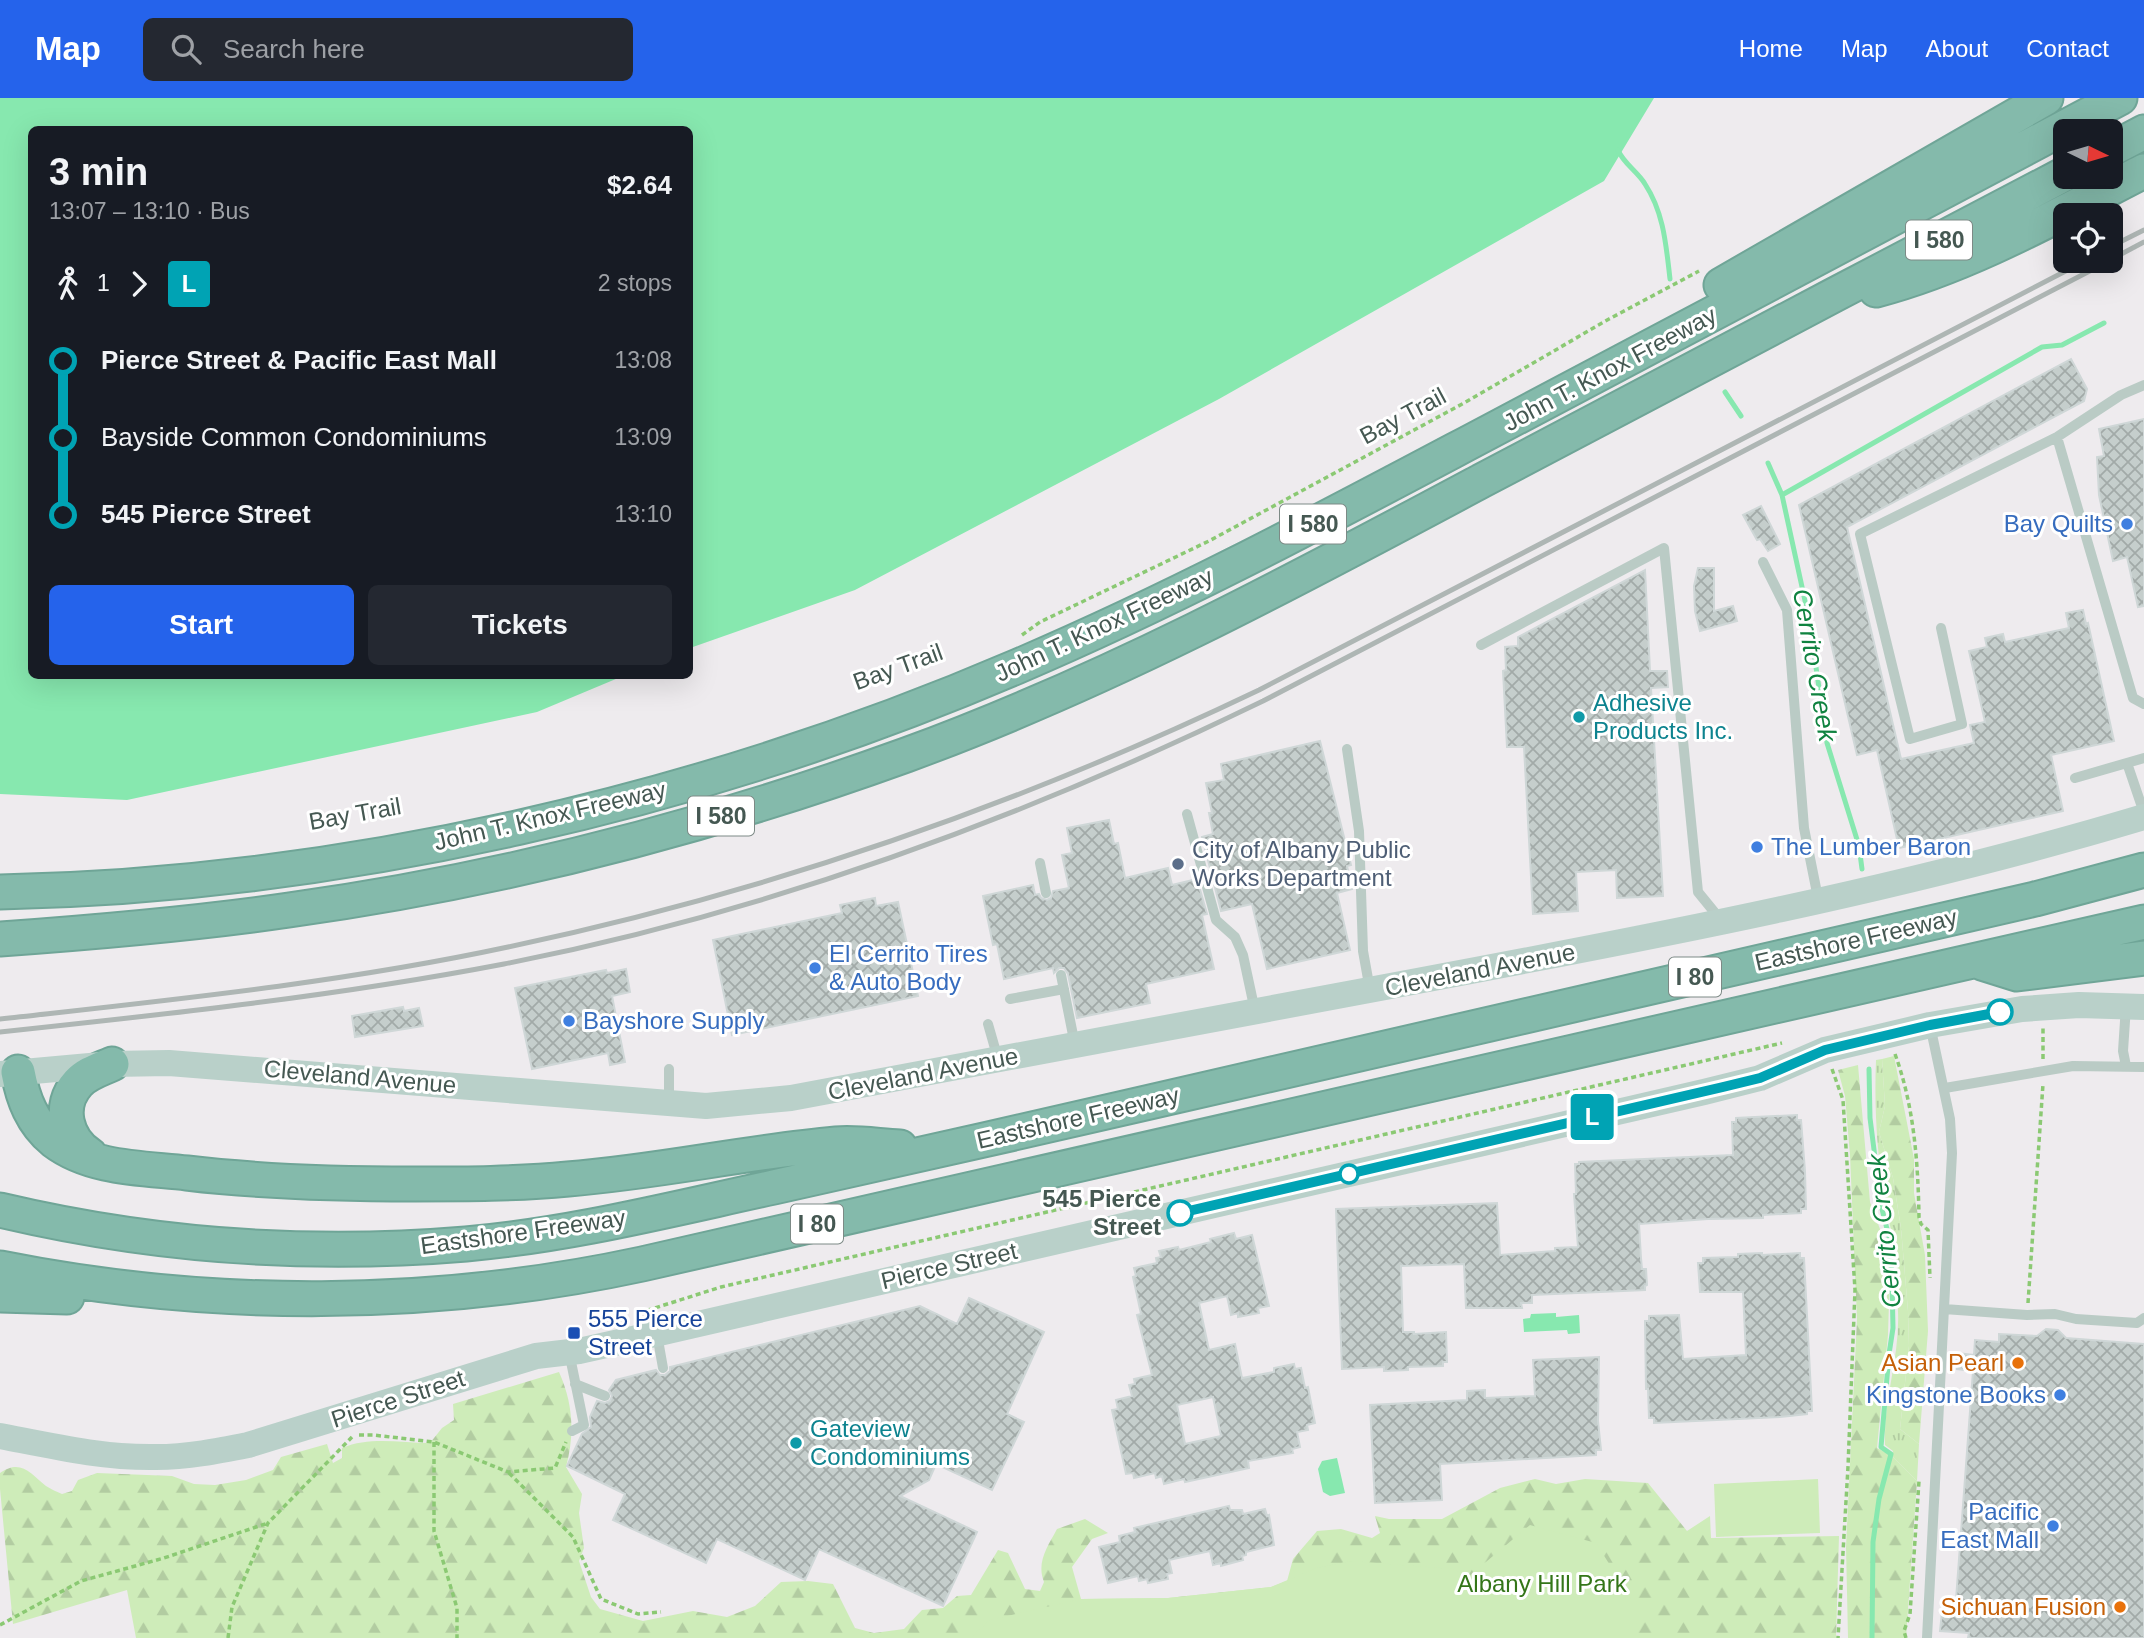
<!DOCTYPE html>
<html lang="en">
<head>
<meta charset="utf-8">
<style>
	body { margin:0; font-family:Arial,sans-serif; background:#242831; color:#f1f3f6; height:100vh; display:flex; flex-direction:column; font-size:26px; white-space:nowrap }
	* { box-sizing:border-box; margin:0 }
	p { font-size:23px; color:#9ea1a6 }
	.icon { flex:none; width:38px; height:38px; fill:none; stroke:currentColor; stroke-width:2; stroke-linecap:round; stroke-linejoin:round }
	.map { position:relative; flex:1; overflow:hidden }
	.side { position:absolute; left:28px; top:28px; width:665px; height:553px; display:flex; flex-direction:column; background:#171b24; border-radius:10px; box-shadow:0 7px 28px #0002 }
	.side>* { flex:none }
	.badge { padding:0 14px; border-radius:5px; font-size:24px; line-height:46px }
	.needle { width:46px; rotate:95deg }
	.fabs { position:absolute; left:2053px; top:21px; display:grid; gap:14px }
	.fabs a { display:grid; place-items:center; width:70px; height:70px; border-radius:10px; background:#171b24; box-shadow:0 7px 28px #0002; font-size:35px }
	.map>.badge { position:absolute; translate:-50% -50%; box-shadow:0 0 0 4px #fff }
	.legs { display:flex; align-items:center; gap:10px; height:77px; padding:0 21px; font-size:23px }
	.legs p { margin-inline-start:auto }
	.headline { display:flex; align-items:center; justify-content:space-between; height:119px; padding:0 21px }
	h1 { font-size:38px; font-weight:700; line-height:52px }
	.button { display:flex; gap:14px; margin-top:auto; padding:14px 21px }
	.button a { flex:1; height:80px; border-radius:10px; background:#2563eb; color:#fff; font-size:28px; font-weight:700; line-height:80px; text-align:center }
	.button a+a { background:#242831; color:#f1f3f6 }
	ul { padding:0 21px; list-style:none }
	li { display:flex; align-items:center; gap:24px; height:77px; font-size:26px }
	li i { display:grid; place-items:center; width:10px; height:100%; margin:0 9px; background:currentColor }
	li i::after { content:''; width:18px; height:18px; margin:-9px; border:5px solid; border-radius:50%; background:#171b24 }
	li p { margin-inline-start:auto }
	li:first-child i { background:linear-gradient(#0000 50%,currentColor 0) }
	li:last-child i { background:linear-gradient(currentColor 50%,#0000 0) }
	header { display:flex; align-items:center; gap:42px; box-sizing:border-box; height:98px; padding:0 35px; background:#2563eb; color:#fff }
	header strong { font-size:33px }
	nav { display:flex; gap:38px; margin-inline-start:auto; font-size:24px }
	.search { width:490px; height:63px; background:#242831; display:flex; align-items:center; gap:18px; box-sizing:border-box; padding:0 24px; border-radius:10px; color:#9ea1a6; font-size:26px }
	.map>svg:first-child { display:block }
</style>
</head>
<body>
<header>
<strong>Map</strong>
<div class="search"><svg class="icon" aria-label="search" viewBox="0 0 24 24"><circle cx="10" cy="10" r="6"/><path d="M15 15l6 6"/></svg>Search here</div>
<nav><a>Home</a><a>Map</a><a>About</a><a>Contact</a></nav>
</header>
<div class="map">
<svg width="2144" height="1540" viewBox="0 0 2144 1540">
	<defs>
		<pattern id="grass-tufts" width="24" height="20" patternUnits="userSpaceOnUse" patternTransform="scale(1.75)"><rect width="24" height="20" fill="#ceecb9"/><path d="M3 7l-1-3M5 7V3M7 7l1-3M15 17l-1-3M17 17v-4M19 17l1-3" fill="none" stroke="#b2cca1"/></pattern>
		<pattern id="forest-firs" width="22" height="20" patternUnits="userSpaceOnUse" patternTransform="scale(1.75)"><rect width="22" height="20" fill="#ceecb9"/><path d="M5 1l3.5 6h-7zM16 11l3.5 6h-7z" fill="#b2cca1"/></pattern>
		<pattern id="building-cross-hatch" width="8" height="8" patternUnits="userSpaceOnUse" patternTransform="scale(1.75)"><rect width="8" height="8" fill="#c5cecc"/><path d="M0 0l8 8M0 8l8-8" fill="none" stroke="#a2aaa8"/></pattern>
	</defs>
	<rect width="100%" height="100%" fill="#eeebee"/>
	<path fill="url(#grass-tufts)" d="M1882 961 1885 1008 1879 1034 1893 1080 1901 1130 1908 1213 1909 1248 1900 1331 1919 1346 1917 1383 1892 1358 1893 1353 1885 1347C1883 1302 1900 1259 1898 1214 1897 1196 1897 1178 1896 1160 1894 1142 1889 1125 1886 1107 1877 1059 1874 1011 1876 962Z"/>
	<path fill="url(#forest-firs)" d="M1894 958 1914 1061V1095L1925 1157 1928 1233 1919 1346 1900 1331 1909 1248 1908 1213 1901 1130 1893 1080 1879 1034 1885 1008 1882 961Z
		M1858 967 1870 1104 1884 1142 1890 1170 1888 1237 1877 1350 1892 1358 1917 1383 1906 1540H1848L1846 1449 1857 1221 1850 1057 1845 998 1838 972Z
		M559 1274C573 1305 575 1336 566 1369L582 1396 579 1415 584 1450 579 1463 591 1499 600 1511 643 1523 693 1513 727 1519 755 1508 781 1484 808 1483 833 1486 855 1530 874 1535 904 1531 922 1512 943 1510 957 1498 971 1497 998 1452 1008 1455 1025 1491 1040 1493 1044 1484C1036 1464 1048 1448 1057 1431L1085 1421 1108 1435 1092 1441 1072 1469 1081 1501 1168 1500 1271 1489 1287 1483 1293 1461 1317 1433 1341 1431 1372 1440 1380 1435 1375 1418 1389 1421H1442L1500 1390 1535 1381 1556 1386 1585 1381 1648 1385 1687 1433 1710 1418 1711 1440 1839 1438 1836 1540H136L127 1492 13 1526 0 1391V1375C21 1360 31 1376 46 1388 51 1391 57 1394 62 1396L72 1393 78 1382 97 1375 172 1378 194 1386 215 1387 246 1382 273 1372 281 1359 327 1346 333 1365 342 1360V1350C370 1338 401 1345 430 1345L442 1330 454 1322 453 1306Z"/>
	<path fill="#ceecb9" d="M1818 1381 1820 1435 1716 1439 1714 1386Z
		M1530 1427 1596 1445 1632 1502V1540H970L990 1522 1081 1501 1168 1500 1271 1489 1316 1470 1351 1463 1453 1471 1468 1479Z"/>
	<path fill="#87e8af" d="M0 0H1654L1604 83 1219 301 855 492 690 550V32H32V578H623L537 614 127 702 0 696Z
		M1556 1215V1219L1579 1217 1580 1235 1568 1236 1567 1232 1524 1234 1523 1221 1530 1220 1531 1216Z
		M1337 1360 1345 1395 1330 1398 1323 1394 1318 1371 1322 1363Z"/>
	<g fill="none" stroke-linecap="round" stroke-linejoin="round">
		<path stroke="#87e8af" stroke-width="5" d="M1618 52C1623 65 1638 74 1645 86 1664 115 1666 147 1670 181
			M1725 294 1741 318
			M1768 365 1782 397 1809 521 1827 645 1859 748 1862 771
			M1782 397 2042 249 2062 247 2104 225
			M1869 971 1870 1020 1881 1107 1890 1143 1892 1184 1893 1230 1889 1256 1881 1349 1891 1356 1879 1401 1873 1444 1872 1540"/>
	</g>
	<path fill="url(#building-cross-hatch)" stroke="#cfd7d7" stroke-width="2" fill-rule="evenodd" d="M2071 261 2087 291 2084 303 1847 429 1901 661 1974 645 1970 627 1985 624 1969 553 1987 549 1985 540 2003 536 2005 544 2069 530 2066 515 2083 512 2086 526 2088 525 2114 643 2051 657 2063 713 1899 750 1877 652 1857 657 1799 407Z
		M2144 321V508L2138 509 2127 459 2113 463 2099 397 2097 359 2104 358 2099 331Z
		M1761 408 1780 446 1768 453 1760 441 1757 442 1743 417Z
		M1698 470H1714V513L1733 508 1737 523 1700 533 1695 513 1694 488Z
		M1645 472 1650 573H1667L1668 589 1651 590 1663 798 1617 800 1616 772 1576 774 1578 813 1533 816 1524 649H1507L1503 573 1506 572 1505 549 1518 548V539Z
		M1320 643 1351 767 1347 768 1352 791 1337 795 1350 852 1267 871 1252 806 1221 813 1202 739 1213 736 1209 715H1212L1206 685 1224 682 1221 666Z
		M1109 722 1114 746 1118 745 1125 780 1168 770 1172 787 1197 781 1207 816 1202 817 1214 871 1146 886 1150 905 1077 920 1068 876 1064 870H1059L1054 875 1053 870 1004 881 997 846 993 847 983 798 1033 787 1035 797 1039 796 1041 800 1047 802 1051 800 1053 793 1069 790 1062 757 1072 755 1067 730Z
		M875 800 876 808 898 804 918 898 732 937 713 842 842 815 840 807Z
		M626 871 630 894 612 898 625 964 610 967 608 955 532 971 515 890 606 872 607 875Z
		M403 909 404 913 419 910 423 928 355 939 352 918Z
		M1797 1017V1022H1801L1805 1073 1806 1111H1801V1115L1763 1117V1120L1708 1121 1639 1126 1641 1160 1642 1171H1646L1647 1187 1645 1188V1192L1532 1197V1205H1521L1522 1210H1466L1464 1166 1401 1168 1403 1234H1414V1236L1446 1234 1447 1264H1443V1268L1408 1269V1272L1384 1273V1269L1342 1271 1336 1111 1497 1105 1500 1157 1555 1153V1150L1578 1149 1574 1096H1576L1575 1066H1579V1064L1733 1057 1732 1024H1736V1020Z
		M1234 1135 1236 1141 1252 1137 1269 1208 1258 1210 1259 1215 1238 1219V1215L1231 1217 1227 1198 1199 1205 1209 1252 1235 1246 1242 1280 1274 1274V1270L1294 1266 1295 1271 1301 1270 1305 1290 1308 1289 1315 1325 1307 1327 1308 1332 1297 1334 1300 1349 1292 1351 1293 1355 1248 1363 1249 1370 1185 1384 1184 1381 1164 1386 1162 1378 1156 1380 1155 1375 1134 1380 1133 1375 1126 1376 1112 1312 1118 1311 1116 1302 1132 1298 1129 1287 1135 1286 1134 1281 1152 1277 1137 1217 1141 1216 1133 1179 1136 1178 1134 1170 1157 1165 1156 1160 1161 1159 1159 1153 1178 1149 1179 1152 1211 1144 1210 1141ZM1213 1299 1221 1338 1185 1346 1177 1307Z
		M1762 1155V1157L1800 1155V1160H1804L1812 1313H1807V1316L1780 1319 1654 1325V1320H1649L1648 1291H1646L1645 1223H1649V1218L1679 1217 1683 1261 1746 1257 1743 1194H1700L1698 1165H1703V1160L1738 1159V1156Z
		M969 1200 1044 1234 1007 1316 1024 1324 992 1392 936 1366 929 1382 900 1398 977 1434 943 1508 819 1451 805 1482 717 1441 706 1465 613 1422 625 1396 567 1368 582 1336 591 1329 590 1319 597 1303 605 1305 610 1303 612 1298 609 1292 616 1282 656 1272 660 1277H665L670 1273V1269L920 1208 957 1226Z
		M2046 1231 2058 1232 2066 1240 2144 1246V1540H1968L1969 1535 1940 1533 1942 1514 1955 1515 1973 1273 1957 1271 1958 1255 1974 1257 1975 1242 1999 1244V1236L2037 1238Z
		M1599 1259 1598 1323 1601 1352H1596V1357L1440 1366 1442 1402 1375 1405 1370 1307 1467 1302V1293L1485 1292V1300L1535 1298 1533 1262Z
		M1229 1408 1230 1412H1242L1243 1416 1265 1411 1267 1418 1269 1417 1274 1447 1246 1454V1457L1242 1458 1243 1462 1221 1468V1465L1213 1467 1210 1453 1169 1462 1172 1475 1167 1476 1168 1481 1148 1485 1147 1481 1139 1483 1138 1478 1108 1485 1099 1449 1120 1444 1119 1438 1135 1434 1134 1430Z"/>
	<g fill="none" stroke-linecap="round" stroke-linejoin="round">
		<g stroke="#6fa597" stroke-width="37">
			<path id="highway" d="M2110 52 2144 34
				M1721 187 2046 0
				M1876 192C1968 168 2060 116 2144 73
				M0 794C342 787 702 704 1016 569 1178 500 1334 416 1489 334 1700 223 1910 111 2120 0
				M0 841C97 834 193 826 289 812 499 783 707 729 906 657 1106 584 1294 483 1481 383 1676 280 1870 178 2065 76
				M1982 865 2017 876 2144 860
				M18 974C23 1001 32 1025 54 1043 91 1071 143 1070 187 1075 262 1084 338 1086 414 1086 465 1086 517 1086 568 1081 658 1074 746 1054 836 1046 857 1044 879 1048 900 1049
				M90 1057C66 1041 57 1008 78 985 87 975 101 971 112 966
				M0 1112C152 1148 310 1159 466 1146 570 1137 672 1111 774 1089 899 1061 1025 1033 1150 1004 1445 936 1740 869 2035 801L2144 772
				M0 1170C210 1212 433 1211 642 1166L2144 824
				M0 1197 67 1199"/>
		</g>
		<path stroke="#8bc973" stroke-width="3.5" stroke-dasharray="5 3.5" stroke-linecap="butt" d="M1022 537 1040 524 1209 443 1464 305 1609 221 1699 173
			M1895 956C1914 1008 1918 1063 1919 1119L1921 1126 1928 1132 1930 1180
			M2043 961V930
			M1832 971 1843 1002 1855 1192 1848 1369 1838 1540
			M2028 1205 2043 986
			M639 1215 721 1189 1782 945
			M359 1337H373L434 1344 508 1374 555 1370 566 1344
			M434 1344V1433L457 1510V1540
			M509 1375 573 1439 601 1501 638 1516 661 1514
			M0 1527 81 1483 164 1460 268 1425
			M228 1540 232 1509 268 1425 352 1339
			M1906 1540 1904 1533 1910 1516 1919 1383"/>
		<path stroke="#bacbc5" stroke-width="10" d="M2057 339 2133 600 2144 606
			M1763 464 1787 512 1804 730 1818 800
			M1941 530 1962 626 1910 641 1860 436 2057 339 2121 297 2144 287
			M1481 547 1664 450 1698 794 1720 821
			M1347 651 1359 733 1363 853 1370 892
			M2127 665 2144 715
			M2075 680 2144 660
			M1187 716 1216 822 1235 839 1243 857 1255 913
			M1040 765 1046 795
			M1061 877 1075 947
			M1010 901 1064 891
			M988 926 998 961
			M2126 968 2123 953 2126 908
			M669 971V1002
			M1945 990 2073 968 2144 969
			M1944 1211 2027 1217 2055 1216 2076 1221 2137 1225 2144 1220
			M657 1236 663 1270
			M569 1254 584 1327 572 1333
			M575 1286 605 1298
			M1927 1540 1952 1055 1950 1021 1930 927"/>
		<path stroke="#b9d0c9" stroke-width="26" d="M0 976 112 966 169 965 706 1008 791 1000C998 962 1205 923 1412 884 1659 838 1904 791 2144 719
			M0 1338C52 1348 103 1360 156 1359 188 1359 218 1353 248 1347L536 1258 579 1253 633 1241 1704 994 1760 980 1825 952 1930 927 2022 911 2079 907 2144 909"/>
		<use href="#highway" stroke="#84baab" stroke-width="33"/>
		<path stroke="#aeb6b4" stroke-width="5" d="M2110 149 2144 132
			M2110 162 2144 144
			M0 921C170 902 340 885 508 849 768 794 1019 707 1259 592L2085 163
			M0 934C169 916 337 898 504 866 769 814 1021 721 1263 603L2109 163"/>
	</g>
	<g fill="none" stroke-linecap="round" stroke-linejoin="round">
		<g stroke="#fff" stroke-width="16">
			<path id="line-1" d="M1180 1115 1723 989 1760 980 1825 952 1930 927 2000 914"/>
		</g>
		<use href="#line-1" stroke="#00a3b4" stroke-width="10"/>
	</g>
	<g fill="#3f7fe0" stroke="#fff" stroke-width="2.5">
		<circle cx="2127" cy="426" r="7"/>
		<circle cx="1757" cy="749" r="7"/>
		<circle cx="815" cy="870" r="7"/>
		<circle cx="569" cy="923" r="7"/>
		<circle cx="2060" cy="1297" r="7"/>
		<circle cx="2053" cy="1428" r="7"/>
	</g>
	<g fill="#0f9aa8" stroke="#fff" stroke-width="2.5">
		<circle cx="1579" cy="619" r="7"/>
		<circle cx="796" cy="1345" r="7"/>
	</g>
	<circle fill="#5c6f8a" stroke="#fff" stroke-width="2.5" cx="1178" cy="766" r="7"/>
	<g fill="#fff" stroke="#00a3b4" stroke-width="3.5">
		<circle cx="2000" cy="914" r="12"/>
		<circle cx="1349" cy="1076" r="9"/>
		<circle cx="1180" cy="1115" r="12"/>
	</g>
	<rect fill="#1a4fb4" stroke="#fff" stroke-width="2.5" x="567" y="1228" width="14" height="14" rx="3.5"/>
	<g fill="#e8710a" stroke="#fff" stroke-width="2.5">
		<circle cx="2018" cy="1265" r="7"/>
		<circle cx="2120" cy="1509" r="7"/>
	</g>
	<g text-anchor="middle" stroke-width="6" stroke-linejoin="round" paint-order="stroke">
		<g fill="#fff" stroke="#7d8a86" stroke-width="2">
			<rect x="1906" y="122.5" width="66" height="39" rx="5"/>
			<rect x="1280" y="406.5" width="66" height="39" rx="5"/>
			<rect x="688" y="698.5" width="66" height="39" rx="5"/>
			<rect x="1669" y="859.5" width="52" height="39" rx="5"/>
			<rect x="791" y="1106.5" width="52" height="39" rx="5"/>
		</g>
		<g font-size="23" font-weight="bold" fill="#455852">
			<text x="1939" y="150">I 580</text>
			<text x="1313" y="434">I 580</text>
			<text x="721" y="726">I 580</text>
			<text x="1695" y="887">I 80</text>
			<text x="817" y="1134">I 80</text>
		</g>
		<g font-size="24" fill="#455852" stroke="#fff">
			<text transform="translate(1610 271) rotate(-28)" y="8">John T. Knox Freeway</text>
			<text transform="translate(1403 318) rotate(-28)" y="8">Bay Trail</text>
			<text transform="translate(1104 527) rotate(-25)" y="8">John T. Knox Freeway</text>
			<text transform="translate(898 569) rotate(-20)" y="8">Bay Trail</text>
			<text transform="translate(355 716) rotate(-10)" y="8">Bay Trail</text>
			<text transform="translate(550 718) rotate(-13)" y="8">John T. Knox Freeway</text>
			<text transform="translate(1856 842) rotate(-13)" y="8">Eastshore Freeway</text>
			<text transform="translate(1480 872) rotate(-11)" y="8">Cleveland Avenue</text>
			<text transform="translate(923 976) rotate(-11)" y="8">Cleveland Avenue</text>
			<text transform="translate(360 979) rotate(5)" y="8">Cleveland Avenue</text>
			<text transform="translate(1078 1020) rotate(-13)" y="8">Eastshore Freeway</text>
			<text transform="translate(523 1134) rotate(-8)" y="8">Eastshore Freeway</text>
			<text transform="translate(949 1168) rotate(-13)" y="8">Pierce Street</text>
			<text transform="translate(398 1301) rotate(-18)" y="8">Pierce Street</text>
		</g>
		<g font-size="24" fill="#366cbe" stroke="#fff" text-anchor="end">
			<text x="2113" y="434">Bay Quilts</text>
			<text x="1771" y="757" text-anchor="start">The Lumber Baron</text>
			<text x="829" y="864" text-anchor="start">El Cerrito Tires<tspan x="829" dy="28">&amp; Auto Body</tspan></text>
			<text x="583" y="931" text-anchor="start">Bayshore Supply</text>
			<text x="2046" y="1305">Kingstone Books</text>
			<text x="2039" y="1422">Pacific<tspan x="2039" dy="28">East Mall</tspan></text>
		</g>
		<g font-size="24" fill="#0d838f" stroke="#fff" text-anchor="start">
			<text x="1593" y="613">Adhesive<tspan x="1593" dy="28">Products Inc.</tspan></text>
			<text x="810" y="1339">Gateview<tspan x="810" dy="28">Condominiums</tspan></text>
		</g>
		<g font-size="24" fill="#4e5e75" stroke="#fff" text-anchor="start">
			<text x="1192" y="760">City of Albany Public<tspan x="1192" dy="28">Works Department</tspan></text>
		</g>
		<g font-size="24" font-weight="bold" fill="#455852" stroke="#fff" text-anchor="end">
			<text x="1161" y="1109">545 Pierce<tspan x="1161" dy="28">Street</tspan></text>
		</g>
		<g font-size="24" fill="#164399" stroke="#fff" text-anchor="start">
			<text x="588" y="1229">555 Pierce<tspan x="588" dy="28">Street</tspan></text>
		</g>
		<g font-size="24" fill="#c56008" stroke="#fff" text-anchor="end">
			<text x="2004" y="1273">Asian Pearl</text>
			<text x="2106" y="1517">Sichuan Fusion</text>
		</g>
		<g font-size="24" fill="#347619" stroke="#fff">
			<text x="1542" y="1494">Albany Hill Park</text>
		</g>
		<g font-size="26" font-style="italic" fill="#108340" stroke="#fff">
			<text transform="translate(1815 567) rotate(80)" y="9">Cerrito Creek</text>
			<text transform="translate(1884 1133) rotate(-96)" y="9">Cerrito Creek</text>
		</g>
	</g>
</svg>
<div class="fabs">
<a><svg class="needle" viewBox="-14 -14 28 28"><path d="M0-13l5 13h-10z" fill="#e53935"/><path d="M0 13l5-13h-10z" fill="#9ea1a6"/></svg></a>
<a><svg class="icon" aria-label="locate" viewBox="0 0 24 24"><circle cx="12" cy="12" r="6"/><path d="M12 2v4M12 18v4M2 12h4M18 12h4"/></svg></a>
</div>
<b class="badge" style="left:1592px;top:1019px;background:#00a3b4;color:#fff">L</b>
<section class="side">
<div class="headline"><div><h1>3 min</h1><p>13:07 – 13:10 · Bus</p></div><b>$2.64</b></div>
<div class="legs"><svg class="icon" aria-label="walk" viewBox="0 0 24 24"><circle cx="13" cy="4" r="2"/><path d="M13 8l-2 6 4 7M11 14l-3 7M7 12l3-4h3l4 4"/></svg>1<svg class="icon" aria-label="forward" viewBox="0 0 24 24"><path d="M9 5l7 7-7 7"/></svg><b class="badge" style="background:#00a3b4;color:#fff">L</b><p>2 stops</p></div>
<ul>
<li><i style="color:#00a3b4"></i><b>Pierce Street &amp; Pacific East Mall</b><p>13:08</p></li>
<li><i style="color:#00a3b4"></i><span>Bayside Common Condominiums</span><p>13:09</p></li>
<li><i style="color:#00a3b4"></i><b>545 Pierce Street</b><p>13:10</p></li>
</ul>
<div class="button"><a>Start</a><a>Tickets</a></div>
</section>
</div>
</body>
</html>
